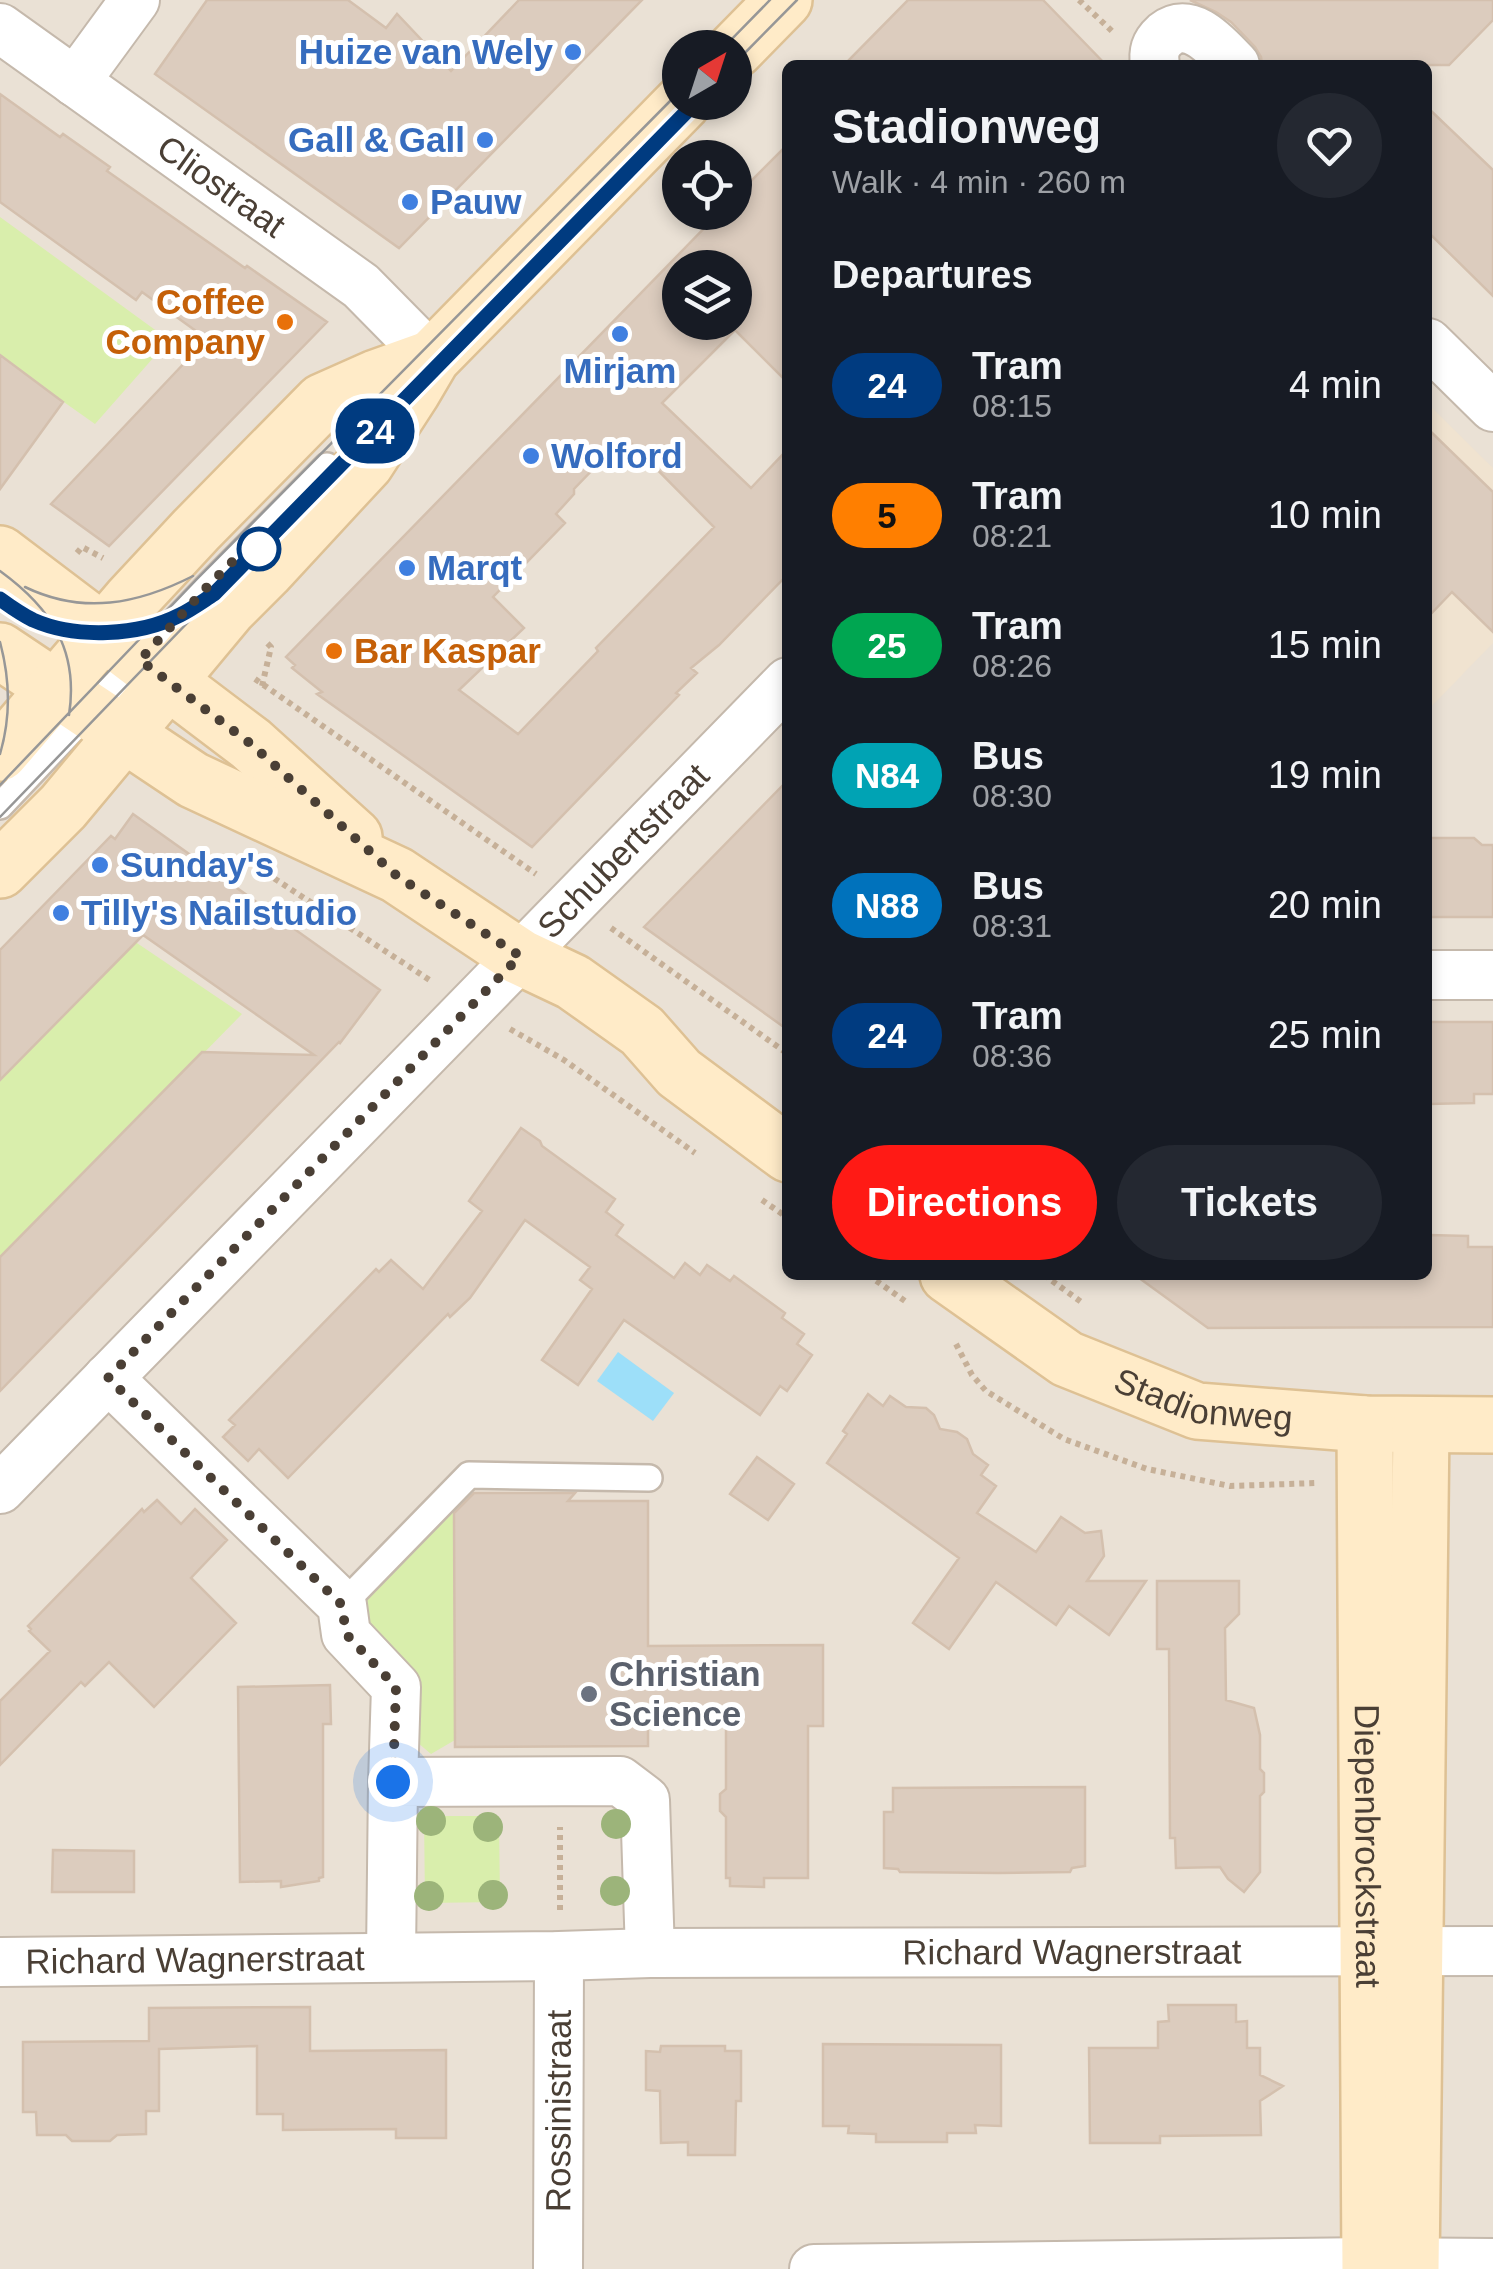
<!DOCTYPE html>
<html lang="en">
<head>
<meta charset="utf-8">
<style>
	body { margin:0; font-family:Helvetica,sans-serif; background:#242831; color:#f1f3f6; height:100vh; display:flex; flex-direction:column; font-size:38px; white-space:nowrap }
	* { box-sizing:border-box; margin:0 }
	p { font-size:32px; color:#9ea1a6 }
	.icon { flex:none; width:55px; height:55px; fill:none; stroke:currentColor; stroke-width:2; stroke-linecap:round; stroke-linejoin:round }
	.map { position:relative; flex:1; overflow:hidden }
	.side { position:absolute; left:782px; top:60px; width:650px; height:1220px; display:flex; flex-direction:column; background:#171b24; border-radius:15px; box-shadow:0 5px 15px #0003 }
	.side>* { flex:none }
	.badge { padding:0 20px; border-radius:32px; font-size:35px; line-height:65px }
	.needle { width:65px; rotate:39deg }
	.buttons { position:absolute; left:662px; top:30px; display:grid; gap:20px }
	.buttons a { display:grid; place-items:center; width:90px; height:90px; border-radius:50%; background:#171b24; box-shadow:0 5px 15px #0003; font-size:50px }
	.you { position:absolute; width:50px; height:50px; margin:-25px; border:8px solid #fff; border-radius:50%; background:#1a73e8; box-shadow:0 0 0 15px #1a73e833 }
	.map>.badge { position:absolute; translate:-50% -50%; box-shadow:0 0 0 5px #fff }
	h2 { padding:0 50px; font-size:38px; line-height:90px }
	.round { display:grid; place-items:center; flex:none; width:105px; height:105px; border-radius:52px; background:#242831 }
	.overview { display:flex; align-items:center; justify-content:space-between; height:170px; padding:0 50px }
	h1 { font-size:48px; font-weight:700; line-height:75px }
	.action { display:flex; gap:20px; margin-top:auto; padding:20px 50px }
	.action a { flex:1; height:115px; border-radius:60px; background:#ff1a15; color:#fff; font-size:40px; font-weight:700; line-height:115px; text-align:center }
	.action a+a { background:#242831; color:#f1f3f6 }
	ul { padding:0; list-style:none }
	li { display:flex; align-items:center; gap:30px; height:130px; padding:0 50px }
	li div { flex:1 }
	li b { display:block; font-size:38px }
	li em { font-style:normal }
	li .badge { min-width:110px; font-weight:700; text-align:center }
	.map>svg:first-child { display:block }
</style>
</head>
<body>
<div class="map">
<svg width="1493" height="2269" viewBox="0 0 1493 2269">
	<rect width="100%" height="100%" fill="#f6efe7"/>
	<path fill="#eae1d5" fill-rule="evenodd" d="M0 0H1493V2269H0ZM680 48H735V102H680ZM788 65H1428V1275H788ZM680 158H735V212H680ZM680 268H735V322H680Z"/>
	<path fill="#f0e3d0" d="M1428 404 1493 468V643L1428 710Z"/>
	<path fill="#d9eeac" d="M0 217 169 340 95 424 0 357Z
		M128 937 242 1014 0 1261V1069Z
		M454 1501 455 1740 431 1754 411 1737 360 1621 361 1600Z
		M424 1816H499L500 1902 425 1903Z"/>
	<path fill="#9ddff9" d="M618 1352 674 1393 653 1421 597 1381Z"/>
	<path fill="#dcccbe" stroke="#d4c0ae" stroke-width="2.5" fill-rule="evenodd" d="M207 0H348L386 28 397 14 451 71 519 0H642L399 248 155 74Z
		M908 0H1043L1106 65H844Z
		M1190 0H1493V20L1449 65H1262L1261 57 1255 47 1231 22 1216 12Z
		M0 94 60 137 63 134 110 167 107 171 245 268 247 266 327 322 109 546 51 504 207 339 142 292 136 300 0 202Z
		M1428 108 1493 170V296L1428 232Z
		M788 144V383L735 330 662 403 751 488 788 449V574L719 645 691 668 697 673 676 693 679 695 532 847 317 694 322 692 292 668 295 665 286 657 720 212H735V197ZM680 268H735V322H680ZM628 440 714 527 596 648 598 651 518 734 459 690 524 628 493 597 565 523 556 514 574 494V489L603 459 607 460Z
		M0 355 63 402 0 489Z
		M1428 429 1493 492V632L1452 592 1428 617Z
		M788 780V1030L644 927Z
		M133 814 380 990 340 1043 339 1042 0 1391V1257L202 1052 314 1055 143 935 0 1080V950L111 836 115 839Z
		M1428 838H1474L1482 845H1493V917H1428Z
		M1428 1022H1493V1094H1474V1103L1428 1104Z
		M521 1128 540 1141 542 1146 615 1199 606 1212 623 1225 616 1235 674 1278 685 1263 700 1275 707 1265 730 1281 734 1276 785 1313 782 1318 804 1334 797 1344 812 1355 787 1391 780 1386 760 1415 624 1320 578 1385 542 1360 592 1289 580 1280 590 1267 525 1220 470 1298 450 1317 448 1314 288 1478 259 1449 248 1461 223 1437 235 1425 229 1420 376 1269 379 1272 391 1260 423 1289 482 1211 469 1201Z
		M1428 1235 1468 1236V1247H1493V1327L1208 1328 1135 1275H1428Z
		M868 1394 883 1406 890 1396 906 1407 926 1408 934 1415 940 1429 957 1432 967 1439 973 1454 988 1465 981 1475 996 1486 977 1513 1036 1552 1061 1517 1085 1533 1101 1531 1104 1556 1087 1581H1146L1109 1635 1069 1606 1056 1625 996 1582 949 1649 913 1623 959 1558 827 1463 847 1434 843 1431Z
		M757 1457 794 1484 768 1520 730 1494Z
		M474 1493H575L568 1501H648V1646L823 1645V1726H808V1878H764V1887L730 1886V1878H726V1817L720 1811V1794L726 1789V1726H648V1746L455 1747 454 1513Z
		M157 1500 181 1524 195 1509 227 1540 191 1578 236 1623 154 1707 109 1662 85 1686 81 1682 0 1765V1701L50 1651 29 1631 31 1629 28 1626 142 1509 144 1512Z
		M1157 1581H1239V1614L1225 1628 1226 1700 1254 1708 1260 1735V1769L1264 1773V1792L1260 1796V1872L1244 1892 1228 1879 1220 1867 1176 1868 1175 1838H1170L1169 1649H1157Z
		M330 1685 331 1724H323V1877L319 1878V1881L281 1887V1881L240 1882 238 1687Z
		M1085 1787V1866L1072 1868 1070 1872 998 1873 900 1872 898 1869 884 1868V1812H893V1788Z
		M53 1850 134 1851V1892H52Z
		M1168 2005H1236V2022L1247 2021V2048H1260V2075L1283 2086 1260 2101 1261 2135 1160 2136V2143H1090L1089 2048H1158V2022L1169 2021Z
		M310 2007V2051L446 2050V2138H396V2129L283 2130V2114H257V2046L159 2049V2111H146V2134L117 2135 110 2141H72L66 2135H37L36 2112H23V2042L149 2041V2008Z
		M823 2044 1001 2045V2126L975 2125 976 2133H947V2142H876V2134L848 2133 849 2126H823Z
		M661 2046H725V2051H741V2101H736L735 2155H688V2142L661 2143 660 2091 646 2090V2051L660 2052Z"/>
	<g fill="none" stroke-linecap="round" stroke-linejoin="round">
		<g stroke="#c5b9ac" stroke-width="30">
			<path id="lane" d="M0 806 207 587 327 466
				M342 1605 469 1475 649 1478"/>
		</g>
		<g stroke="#c5b9ac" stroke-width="52">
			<g id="street">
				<path id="s1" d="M0 28 361 286 432 358"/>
				<path d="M1155 65C1153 52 1155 44 1165 35 1191 14 1218 48 1235 65"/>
				<path d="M75 82 135 0"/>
				<path d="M1428 343 1493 407"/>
				<path d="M1428 975H1493"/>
				<path d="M108 1378 342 1605 346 1634 396 1687 393 1782"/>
				<path id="s2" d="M0 1489 788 682"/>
				<path d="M391 1956 393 1782 620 1781 645 1800 650 1953"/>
				<path id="s3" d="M0 1962 559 1956 650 1953 1493 1951"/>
				<path id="s4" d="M558 2269 559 1956"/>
				<path d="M814 2269 1370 2262 1493 2263"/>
			</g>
		</g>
		<g stroke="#dec194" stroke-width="60">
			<g id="secondary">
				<path d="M735 50 784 0"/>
				<path d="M0 554 251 744 354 837"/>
				<path d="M0 651 193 780 397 875 520 957 573 982 642 1031 679 1073 788 1154"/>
				<path d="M0 753 130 601 196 530 322 402 376 378 432 358"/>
				<path d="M0 870 63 807 229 608 266 571 366 463 412 392 432 358 683 102"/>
				<path id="s5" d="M948 1275 1067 1359 1197 1411 1365 1424 1493 1425"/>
				<path id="s6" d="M1365 1424 1370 2269"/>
				<path d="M1411 2269 1421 1425"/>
			</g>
		</g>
		<path stroke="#c6b098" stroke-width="6" stroke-dasharray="5 5" stroke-linecap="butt" d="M1079 0 1114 33
			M77 553 82 547 103 558
			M255 679 536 874
			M262 686 271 647 266 642
			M266 873 431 981
			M611 928 788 1054
			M510 1029 564 1060 695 1153
			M762 1200 788 1218
			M868 1275 905 1301
			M1044 1275 1084 1304
			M956 1344 972 1375 986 1391 1064 1439 1147 1469 1230 1486 1317 1483
			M560 1910V1827"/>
		<use href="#lane" stroke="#fff" stroke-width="25"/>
		<use href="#street" stroke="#fff" stroke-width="48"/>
		<use href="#secondary" stroke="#ffebc8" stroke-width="55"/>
		<path stroke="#979797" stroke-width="2.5" d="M723 48 770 0
			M735 63 797 0
			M0 571C51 608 79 650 69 715
			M25 587C83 615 138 604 193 576
			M0 599C46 632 99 641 155 625
			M0 642C10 679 11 717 0 754
			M0 785 197 579 680 91
			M0 817 220 589 696 102"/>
	</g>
	<g fill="#9cb47a">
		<circle cx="431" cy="1821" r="15"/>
		<circle cx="616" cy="1824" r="15"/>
		<circle cx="488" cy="1827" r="15"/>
		<circle cx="615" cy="1891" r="15"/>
		<circle cx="493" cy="1895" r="15"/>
		<circle cx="429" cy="1896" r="15"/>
	</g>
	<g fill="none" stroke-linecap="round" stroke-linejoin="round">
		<g stroke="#fff" stroke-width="22">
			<path id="line" d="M0 599C11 607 21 614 33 620 76 639 139 636 180 615 192 609 203 601 214 594L696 102"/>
		</g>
		<use href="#line" stroke="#003b80" stroke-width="15"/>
		<path stroke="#4a3f35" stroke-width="10" stroke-dasharray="0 18" d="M259 549 250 544 207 587 140 660 251 744 397 876 520 956 108 1378 342 1605 346 1634 396 1687 393 1782"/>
	</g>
	<g fill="#3f7fe0" stroke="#fff" stroke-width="4">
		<circle cx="573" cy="52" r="10"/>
		<circle cx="485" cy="140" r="10"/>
		<circle cx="410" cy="202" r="10"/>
		<circle cx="620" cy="334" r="10"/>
		<circle cx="531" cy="456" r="10"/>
		<circle cx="407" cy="568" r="10"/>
		<circle cx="100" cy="865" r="10"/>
		<circle cx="61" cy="913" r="10"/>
	</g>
	<g fill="#e8710a" stroke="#fff" stroke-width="4">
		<circle cx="285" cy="322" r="10"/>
		<circle cx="334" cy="651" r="10"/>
	</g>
	<circle fill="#fff" stroke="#003b80" stroke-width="5" cx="259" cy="549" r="20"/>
	<circle fill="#6b7280" stroke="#fff" stroke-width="4" cx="589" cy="1694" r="10"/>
	<g text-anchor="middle" stroke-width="10" stroke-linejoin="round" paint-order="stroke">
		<g font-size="35" font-weight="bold" fill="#366cbe" stroke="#fff" text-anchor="start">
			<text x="553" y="64" text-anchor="end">Huize van Wely</text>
			<text x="465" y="152" text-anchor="end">Gall &amp; Gall</text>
			<text x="430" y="214">Pauw</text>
			<text x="620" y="383" text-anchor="middle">Mirjam</text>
			<text x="551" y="468">Wolford</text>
			<text x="427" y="580">Marqt</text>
			<text x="120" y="877">Sunday's</text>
			<text x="81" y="925">Tilly's Nailstudio</text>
		</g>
		<g font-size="35" fill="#4a3f35" stroke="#fff">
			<text dy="12" stroke="none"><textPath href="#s1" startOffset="272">Cliostraat</textPath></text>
			<text dy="12" stroke="none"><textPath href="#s2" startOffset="892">Schubertstraat</textPath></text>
			<text dy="12" stroke="none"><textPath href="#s5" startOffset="290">Stadionweg</textPath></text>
			<text dy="12" stroke="none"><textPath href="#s6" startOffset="422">Diepenbrockstraat</textPath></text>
			<text dy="12" stroke="none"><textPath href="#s3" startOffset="1072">Richard Wagnerstraat</textPath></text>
			<text dy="12" stroke="none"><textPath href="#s3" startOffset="195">Richard Wagnerstraat</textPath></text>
			<text dy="12" stroke="none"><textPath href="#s4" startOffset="158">Rossinistraat</textPath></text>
		</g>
		<g font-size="35" font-weight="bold" fill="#c56008" stroke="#fff" text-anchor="end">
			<text x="265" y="314">Coffee<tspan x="265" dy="40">Company</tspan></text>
			<text x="354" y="663" text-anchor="start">Bar Kaspar</text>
		</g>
		<g font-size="35" font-weight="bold" fill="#5b616d" stroke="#fff" text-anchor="start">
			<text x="609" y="1686">Christian<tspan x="609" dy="40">Science</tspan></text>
		</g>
	</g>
</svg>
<div class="buttons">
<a><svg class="needle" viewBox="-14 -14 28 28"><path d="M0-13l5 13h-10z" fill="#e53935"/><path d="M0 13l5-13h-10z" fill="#9ea1a6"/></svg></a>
<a><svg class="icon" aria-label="locate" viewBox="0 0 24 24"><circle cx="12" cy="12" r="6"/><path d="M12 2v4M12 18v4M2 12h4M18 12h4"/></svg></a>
<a><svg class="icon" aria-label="layers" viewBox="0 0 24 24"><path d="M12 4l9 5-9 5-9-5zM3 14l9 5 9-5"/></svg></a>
</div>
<div class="you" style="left:393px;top:1782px"></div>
<b class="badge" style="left:375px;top:431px;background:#003b80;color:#fff">24</b>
<section class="side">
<div class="overview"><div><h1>Stadionweg</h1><p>Walk · 4 min · 260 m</p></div><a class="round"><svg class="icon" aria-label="heart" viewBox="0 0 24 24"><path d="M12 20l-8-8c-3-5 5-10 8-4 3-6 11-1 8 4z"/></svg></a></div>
<h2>Departures</h2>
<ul>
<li><span class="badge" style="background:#003b80;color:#fff">24</span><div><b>Tram</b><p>08:15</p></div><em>4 min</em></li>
<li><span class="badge" style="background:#ff7f00;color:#111">5</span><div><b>Tram</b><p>08:21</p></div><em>10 min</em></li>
<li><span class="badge" style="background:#00a651;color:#fff">25</span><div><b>Tram</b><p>08:26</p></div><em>15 min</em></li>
<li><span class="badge" style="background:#00a3b4;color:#fff">N84</span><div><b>Bus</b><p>08:30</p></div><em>19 min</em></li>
<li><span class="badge" style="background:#0072bc;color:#fff">N88</span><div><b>Bus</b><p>08:31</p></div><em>20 min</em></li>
<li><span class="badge" style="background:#003b80;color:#fff">24</span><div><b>Tram</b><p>08:36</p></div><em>25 min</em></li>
</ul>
<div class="action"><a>Directions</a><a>Tickets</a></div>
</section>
</div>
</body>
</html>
